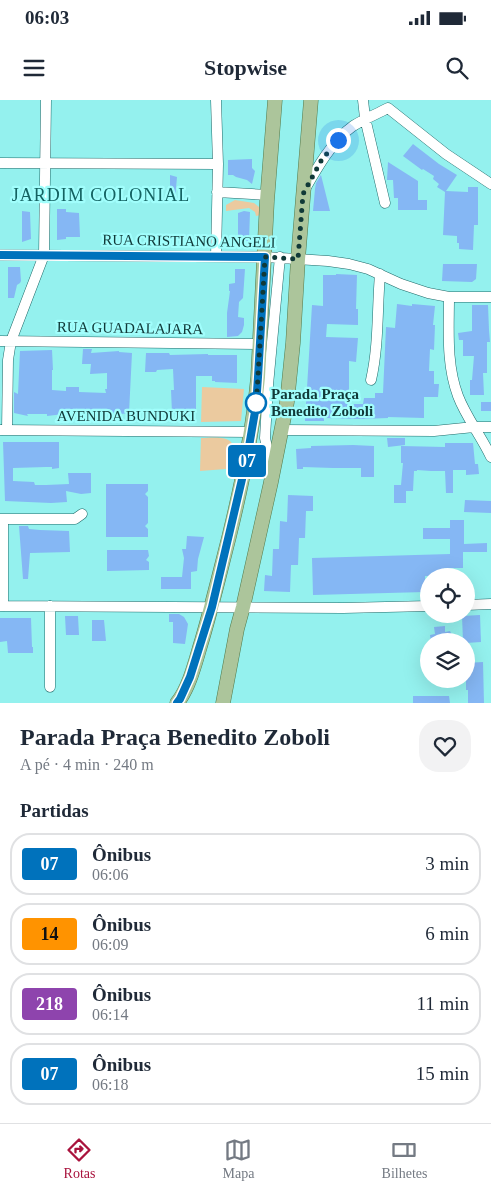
<!DOCTYPE html>
<html lang="pt">
<head>
<meta charset="utf-8">
<style>
	body { margin:0; font-family:Georgia,serif; background:#f2f2f3; color:#1f2937; height:100vh; display:flex; flex-direction:column; font-size:19px; white-space:nowrap }
	* { box-sizing:border-box; margin:0 }
	p { font-size:16px; color:#747a83 }
	.icon { flex:none; width:28px; height:28px; fill:none; stroke:currentColor; stroke-width:2; stroke-linecap:round; stroke-linejoin:round }
	.map { position:relative; height:603px; overflow:hidden }
	.side { display:flex; flex-direction:column; background:#fff; flex:1 }
	.side>* { flex:none }
	.badge { padding:0 10px; border-radius:4px; font-size:18px; line-height:32px }
	.tools { position:absolute; left:420px; top:468px; display:grid; gap:10px }
	.tools a { display:grid; place-items:center; width:55px; height:55px; border-radius:50%; background:#fff; box-shadow:0 5px 20px #0002; font-size:25px }
	.you { position:absolute; width:25px; height:25px; margin:-12px; border:4px solid #fff; border-radius:50%; background:#1a73e8; box-shadow:0 0 0 8px #1a73e833 }
	.map>.badge { position:absolute; translate:-50% -50%; box-shadow:0 0 0 2px #fff }
	h2 { padding:0 20px; font-size:19px; line-height:45px }
	.round { display:grid; place-items:center; flex:none; width:52px; height:52px; border-radius:20px; background:#f2f2f3 }
	.summary { display:flex; align-items:center; justify-content:space-between; height:85px; padding:0 20px }
	h1 { font-size:24px; font-weight:600; line-height:38px }
	ul { padding:0; list-style:none }
	li { display:flex; align-items:center; gap:15px; height:62px; margin:0 10px 8px; padding:0 10px; border:2px solid #e0e1e3; border-radius:20px }
	li div { flex:1 }
	li b { display:block; font-size:19px }
	li em { font-style:normal }
	li .badge { min-width:55px; font-weight:700; text-align:center }
	.status { display:flex; justify-content:space-between; align-items:center; height:35px; padding:0 25px; background:#fff; direction:ltr }
	.status svg { height:14px; fill:currentColor }
	header { display:flex; justify-content:space-between; align-items:center; height:65px; padding:0 20px; background:#fff; font-size:22px; font-weight:600 }
	.tab-bar { display:flex; justify-content:space-around; align-items:center; height:70px; border-top:1px solid #e0e1e3; background:#fff; font-size:14px; color:#747a83 }
	.tab-bar a { display:grid; justify-items:center; gap:2px }
	.tab-bar .current { color:#a9133d }
	.map>svg:first-child { display:block }
</style>
</head>
<body>
<div class="status"><b>06:03</b><svg viewBox="0 0 49 12"><path d="M0 12V9h3v3zM5 12V6h3v6zM10 12V3h3v9zM15 12V0h3v12zM26 1h20v11H26zM47 4h2v5h-2z"/></svg></div>
<header><svg class="icon" aria-label="menu" viewBox="0 0 24 24"><path d="M4 6h16M4 12h16M4 18h16"/></svg>Stopwise<svg class="icon" aria-label="search" viewBox="0 0 24 24"><circle cx="10" cy="10" r="6"/><path d="M15 15l6 6"/></svg></header>
<div class="map">
<svg width="491" height="603" viewBox="0 0 491 603">
	<rect width="100%" height="100%" fill="#94f1ee"/>
	<path fill="#ebca9f" d="M235 100 254 103 259 107 261 115 256 116 255 112 249 108 226 111V105Z
		M202 287 244 289 241 321 201 322Z
		M201 338C211 338 234 334 233 349 233 355 228 363 226 369L200 371Z"/>
	<path fill="#85b7f4" d="M413 44 439 64 457 75 446 91 468 92V87H478V125H474L473 150 459 149V143H457V136L443 135 445 92 437 87 439 84 433 79 434 76 423 69 422 70 403 56Z
		M252 59V68L255 71 252 84 247 80 236 77 233 75H228V60Z
		M388 62 418 81V100H427V110H398V98H394L393 80H387Z
		M170 75 177 77 175 100 170 99Z
		M321 75 330 111H313L315 89 316 83Z
		M57 109H66V112L79 113 80 137H66V139L57 140Z
		M22 111 30 112 31 139 22 142Z
		M244 111 250 112 249 141H238V113Z
		M443 164H477L476 179 472 182 442 181Z
		M8 167H20L21 181 20 183 17 185 14 198H8Z
		M235 169H245L243 198 239 202 238 217 244 218V225L242 232 238 236 227 237V213L230 191H229V184L235 183Z
		M336 174 357 175 356 209H358V225L327 224 326 237 358 238 356 262 349 261V304H363L364 298H375V293H383L386 227 395 228 397 204 412 206V204L435 206 433 225H435L434 250 430 249 429 271H434V284H439L438 297H424V318L388 317V318L361 319 324 318V321H305L312 205 323 206V175H336Z
		M472 205H488L489 230 490 242H487V273H483L484 295H470V280H472L474 256H463V240H459L458 233 472 231Z
		M83 249H92L91 253 119 251V252L132 253 129 313 121 314H94L81 312V309H64V314L47 316V314H27L28 316 14 313V292L18 294 20 251 52 250 53 270H52V290L66 291V287H79V292L106 293 105 289H107V273L90 274 91 264H82Z
		M146 253H169L170 255 208 254V255H237V283L215 282V281H212V276H196V309L179 310V314L172 313 171 290H174L173 269 157 270 156 272H145Z
		M481 302H491V311H481Z
		M387 338H405V345L388 347Z
		M3 342H59V368L52 369V367H46L13 368V381L34 382 35 385H46L69 384 68 373H91V393L81 394 66 391 67 402 51 403 5 401Z
		M445 343H473L475 364H478L479 374 466 375V370H453V393H446L445 371H431L417 370V371H414L413 391H406V403H394V385H401L403 363H401V346L445 347Z
		M353 345 374 346V377H361V368H333L303 367V369H297L296 349 311 348V346Z
		M106 384H148V391L145 394 148 397V423L145 426 148 429V437H106Z
		M288 395 313 396V411H306L305 438H299L298 465H291L290 492 264 491 265 475 272 476 273 449H279L280 421 287 422Z
		M465 400 491 401V413L464 412Z
		M450 420H464V444L487 443V452H463V468H444V476H425V492L313 495 312 458 450 454V439H423V428H450Z
		M19 426H28L29 429 40 430 69 431 70 452 30 453 28 479H23Z
		M187 436 204 437 198 459 197 471 191 472V489H161V477H182L184 458 182 449H186Z
		M107 450H148L149 456 146 460 149 462V470L107 471Z
		M169 514H179L184 517 188 524 185 544 173 543V522H169Z
		M480 515 481 542 466 543V541H463L462 516Z
		M65 516H78L79 535H66Z
		M0 518H31L32 547H33V553H8L7 541 0 542Z
		M92 520H104L106 541H92Z
		M445 526V532L450 531 455 541H431L430 535 435 534 434 527Z
		M483 562 484 603H468V590H466V563Z
		M413 596H449L450 603H413Z"/>
	<g fill="none" stroke-linecap="round" stroke-linejoin="round">
		<g stroke="#206a69" stroke-width="11">
			<path id="minor" d="M363 0 365 18 385 103
				M388 8 446 54 491 84
				M0 63 218 64
				M305 89C317 68 333 40 353 26 364 19 377 14 388 8
				M217 92 268 95
				M0 155 265 157 328 161 349 164 368 169 401 184 428 193 449 197H491
				M216 156 218 64 216 0
				M449 197C449 230 446 264 458 296 466 317 481 336 491 357
				M0 241 261 244
				M371 280C379 245 377 209 380 174
				M0 330 252 332
				M7 330 8 260 11 241 44 155 46 0
				M281 330 434 331 474 327H491
				M272 371 265 338 268 285 280 157
				M0 419H75L82 414
				M3 419V506
				M466 505 491 504
				M0 506 343 508 429 506
				M50 506V587"/>
		</g>
		<g stroke="#527b4d" stroke-width="15">
			<path id="major" d="M177 603C190 587 196 559 202 540 212 506 220 472 229 437 242 384 253 331 258 277L267 101 275 0
				M223 603 237 529 243 507 271 382 287 302 293 243 298 159 311 0"/>
		</g>
		<use href="#minor" stroke="#fff" stroke-width="10"/>
		<use href="#major" stroke="#acc59b" stroke-width="14"/>
	</g>
	<g fill="none" stroke-linecap="round" stroke-linejoin="round">
		<g stroke="#fff" stroke-width="11">
			<path id="line" d="M0 155 265 157 258 277 256 306 247 358 212 507 190 577 180 599 177 603"/>
		</g>
		<use href="#line" stroke="#0072bc" stroke-width="8"/>
		<path stroke="#103938" stroke-width="5" stroke-dasharray="0 9" d="M256 303V306L258 277 265 157 298 159 303 94 321 61 338 40"/>
	</g>
	<circle fill="#fff" stroke="#0072bc" stroke-width="2.5" cx="256" cy="303" r="10"/>
	<g text-anchor="middle" stroke-width="4.5" stroke-linejoin="round" paint-order="stroke">
		<g font-size="15" fill="#103938" stroke="#a1fefc">
			<text transform="translate(189 141) rotate(1)" y="5">RUA CRISTIANO ANGELI</text>
			<text transform="translate(130 228) rotate(1)" y="5">RUA GUADALAJARA</text>
			<text x="126" y="321">AVENIDA BUNDUKI</text>
		</g>
		<g font-size="15" font-weight="bold" fill="#103938" stroke="#a1fefc" text-anchor="start">
			<text x="271" y="299">Parada Praça<tspan x="271" dy="17">Benedito Zoboli</tspan></text>
		</g>
		<g font-size="18" letter-spacing="1" fill="#146261" stroke="#a1fefc">
			<text x="101" y="101">JARDIM COLONIAL</text>
		</g>
	</g>
</svg>
<div class="tools">
<a><svg class="icon" aria-label="locate" viewBox="0 0 24 24"><circle cx="12" cy="12" r="6"/><path d="M12 2v4M12 18v4M2 12h4M18 12h4"/></svg></a>
<a><svg class="icon" aria-label="layers" viewBox="0 0 24 24"><path d="M12 4l9 5-9 5-9-5zM3 14l9 5 9-5"/></svg></a>
</div>
<div class="you" style="left:338px;top:40px"></div>
<b class="badge" style="left:247px;top:361px;background:#0072bc;color:#fff">07</b>
</div>
<section class="side">
<div class="summary"><div><h1>Parada Praça Benedito Zoboli</h1><p>A pé · 4 min · 240 m</p></div><a class="round"><svg class="icon" aria-label="heart" viewBox="0 0 24 24"><path d="M12 20l-8-8c-3-5 5-10 8-4 3-6 11-1 8 4z"/></svg></a></div>
<h2>Partidas</h2>
<ul>
<li><span class="badge" style="background:#0072bc;color:#fff">07</span><div><b>Ônibus</b><p>06:06</p></div><em>3 min</em></li>
<li><span class="badge" style="background:#ff9300;color:#111">14</span><div><b>Ônibus</b><p>06:09</p></div><em>6 min</em></li>
<li><span class="badge" style="background:#8e44ad;color:#fff">218</span><div><b>Ônibus</b><p>06:14</p></div><em>11 min</em></li>
<li><span class="badge" style="background:#0072bc;color:#fff">07</span><div><b>Ônibus</b><p>06:18</p></div><em>15 min</em></li>
</ul>
</section>
<nav class="tab-bar">
<a class="current"><svg class="icon" aria-label="directions" viewBox="0 0 24 24"><path d="M12 3l9 9-9 9-9-9zM9 14v-3h6M13 9l2 2-2 2"/></svg>Rotas</a>
<a><svg class="icon" aria-label="map" viewBox="0 0 24 24"><path d="M3 6l6-2 6 2 6-2v14l-6 2-6-2-6 2zM9 4v14M15 6v14"/></svg>Mapa</a>
<a><svg class="icon" aria-label="tickets" viewBox="0 0 24 24"><path d="M3 7h18v10H3zM15 7v10"/></svg>Bilhetes</a>
</nav>
</body>
</html>
